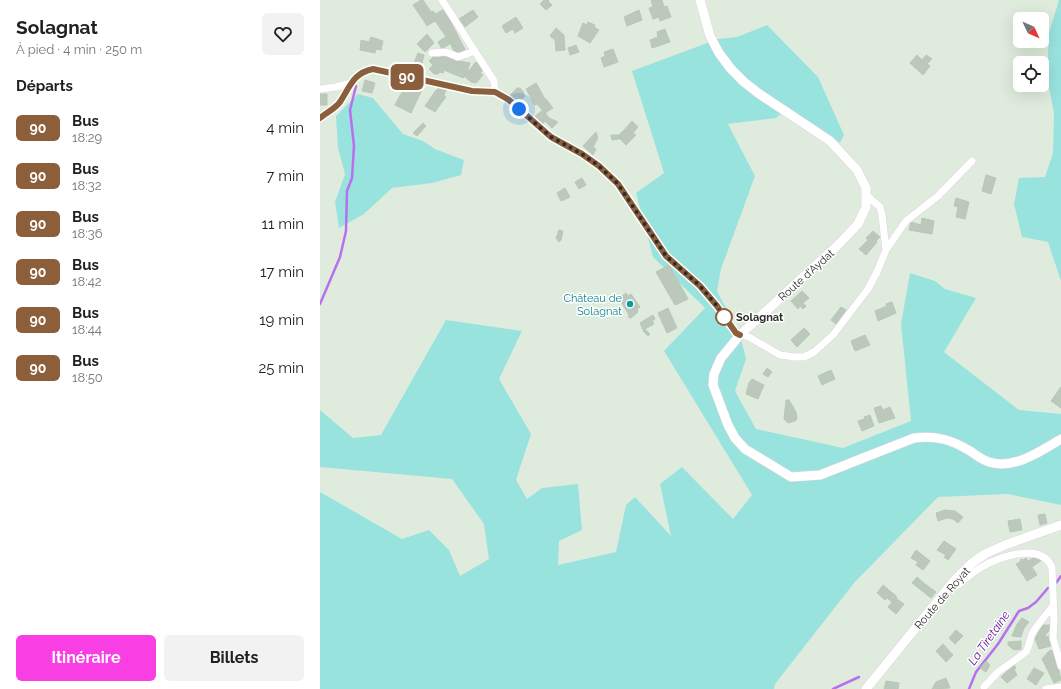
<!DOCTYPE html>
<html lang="fr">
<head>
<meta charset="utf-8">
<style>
	body { margin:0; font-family:Raleway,sans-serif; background:#f2f2f2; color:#202124; height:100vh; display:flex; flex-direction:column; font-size:15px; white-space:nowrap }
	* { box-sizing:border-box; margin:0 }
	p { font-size:13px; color:#757577 }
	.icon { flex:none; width:22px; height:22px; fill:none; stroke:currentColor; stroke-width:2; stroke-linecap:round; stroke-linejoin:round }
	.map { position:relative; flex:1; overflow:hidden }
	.side { display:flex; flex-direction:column; background:#fff; width:320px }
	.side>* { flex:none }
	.badge { padding:0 8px; border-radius:6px; font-size:14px; line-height:26px }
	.needle { width:26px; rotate:134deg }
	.tools { position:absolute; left:693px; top:12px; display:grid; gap:8px }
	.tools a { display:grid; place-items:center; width:36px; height:36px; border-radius:6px; background:#fff; box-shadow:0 4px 16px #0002; font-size:20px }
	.you { position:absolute; width:20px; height:20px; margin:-10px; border:3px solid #fff; border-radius:50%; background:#1a73e8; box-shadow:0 0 0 6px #1a73e833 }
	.map>.badge { position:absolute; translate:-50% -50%; box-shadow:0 0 0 2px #fff }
	h2 { padding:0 16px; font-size:15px; line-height:36px }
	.round { display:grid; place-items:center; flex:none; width:42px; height:42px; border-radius:6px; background:#f2f2f2 }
	.head { display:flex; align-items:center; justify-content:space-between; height:68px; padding:0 16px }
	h1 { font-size:19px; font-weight:700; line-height:30px }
	.primary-button { display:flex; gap:8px; margin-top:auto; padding:8px 16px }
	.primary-button a { flex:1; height:46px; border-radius:6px; background:#f93ee4; color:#fff; font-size:16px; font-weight:700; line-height:46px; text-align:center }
	.primary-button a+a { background:#f2f2f2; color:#202124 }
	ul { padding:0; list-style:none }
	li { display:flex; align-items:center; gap:12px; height:48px; padding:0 16px }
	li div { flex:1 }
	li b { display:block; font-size:15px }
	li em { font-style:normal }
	li .badge { min-width:44px; font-weight:700; text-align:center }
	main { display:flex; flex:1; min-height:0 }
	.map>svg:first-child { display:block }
</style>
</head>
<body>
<main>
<section class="side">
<div class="head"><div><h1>Solagnat</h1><p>À pied · 4 min · 250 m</p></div><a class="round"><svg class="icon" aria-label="heart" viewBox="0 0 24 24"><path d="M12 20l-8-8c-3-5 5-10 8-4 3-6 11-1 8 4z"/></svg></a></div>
<h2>Départs</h2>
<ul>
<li><span class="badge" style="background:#8b5e3c;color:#fff">90</span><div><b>Bus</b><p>18:29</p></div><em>4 min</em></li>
<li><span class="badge" style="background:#8b5e3c;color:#fff">90</span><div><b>Bus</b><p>18:32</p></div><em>7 min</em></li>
<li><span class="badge" style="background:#8b5e3c;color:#fff">90</span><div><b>Bus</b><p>18:36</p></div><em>11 min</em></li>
<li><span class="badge" style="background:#8b5e3c;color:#fff">90</span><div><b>Bus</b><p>18:42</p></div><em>17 min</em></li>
<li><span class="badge" style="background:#8b5e3c;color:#fff">90</span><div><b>Bus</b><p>18:44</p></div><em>19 min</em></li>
<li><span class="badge" style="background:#8b5e3c;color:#fff">90</span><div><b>Bus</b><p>18:50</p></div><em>25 min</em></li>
</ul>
<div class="primary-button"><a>Itinéraire</a><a>Billets</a></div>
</section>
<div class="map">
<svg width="741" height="689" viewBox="0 0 741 689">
	<rect width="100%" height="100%" fill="#dfecdd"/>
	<path fill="#99e3df" d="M739 0H741V281L728 242 702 237 694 204 699 178 725 177 733 153 734 113 727 77 729 33Z
		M447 25 498 77 524 135 520 143 468 108 456 118 408 124 435 176 401 269 397 291 420 335 426 359 415 391 436 429 523 448 591 421 581 324 590 273 615 281 625 289 656 298 624 352 699 410 741 414V505L688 494 618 497 534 583 455 684 454 689H0V492L82 539 109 530 129 550 140 576 169 559 164 524 132 479 0 467V410L33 438 61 435 126 320 202 331 179 379 211 434 196 480 207 499 222 488 258 484 262 530 239 541 238 565 296 552 306 505 315 497 351 536 340 484 362 467 413 519 432 495 344 351 385 308 333 257 316 193 344 173 312 71 398 39 417 37Z
		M38 94 53 98 83 134 103 141 115 149 144 160 141 175 112 183 72 188 44 214 19 228 15 202 25 174 18 148 16 116Z"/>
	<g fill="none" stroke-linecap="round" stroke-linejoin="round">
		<path stroke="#b770ee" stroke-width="2.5" d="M0 304 20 257 26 231 27 191 32 178 34 146 30 110 36 86
			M736 583 741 576
			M513 689 539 677
			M649 689 656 672 678 644 699 611 708 608 716 602 728 588"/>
	</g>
	<path fill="#bdc8bc" stroke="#b7c8b6" d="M101 0H103L111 12 113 11 116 14 104 21 93 5Z
		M224 0H229L228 1 232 5 226 10 220 4Z
		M331 0H342L344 7 347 6 351 17 340 21 339 17 333 19 329 8 333 7Z
		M124 9 136 32 126 37 112 16Z
		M153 10 158 17 145 27 139 19Z
		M319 10 322 20 307 26 304 17Z
		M112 16 115 21 107 26 104 21Z
		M196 17 203 28 195 33 193 29 186 33 182 26Z
		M268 22 275 25 274 27 279 30 270 43 258 36 263 23 267 25Z
		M236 28 244 35 245 50 236 51 235 40 230 36Z
		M345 29 350 42 332 48 330 40 338 37 337 32Z
		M136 32 141 42 132 47 127 36Z
		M107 34 114 43 105 52 97 44Z
		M127 36 131 43 122 49 118 42Z
		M51 37 63 41 61 50 56 49 55 53 40 50 41 40 49 42Z
		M141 42 145 49 136 55 132 47Z
		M256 45 259 52 250 55 248 48Z
		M293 49 298 62 284 67 281 58 285 56 284 52Z
		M98 53 104 55 99 76 85 70 90 62 94 63Z
		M123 54 131 57 123 73 120 72 109 61 114 56 120 58Z
		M597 55 602 60 606 55 612 59 607 64 610 66 603 75 590 63Z
		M131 57 140 61 136 75 124 70Z
		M140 61 150 63 147 72 138 68Z
		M156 62 163 70 160 73 163 75 156 83 151 82 144 76Z
		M113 65 120 72 118 74H114L109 69Z
		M138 68 148 72 143 78 136 75Z
		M45 80 55 83 52 93 42 91Z
		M89 80 105 83 93 109 77 101Z
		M216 83 225 99H226L233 108 225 113 217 104 215 105 206 89Z
		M120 84 127 88 124 95 117 91Z
		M197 88H200L204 93 203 94 205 96 198 103 190 95Z
		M116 90 126 97 122 102 112 96Z
		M0 94H7V105H0Z
		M112 96 122 102 115 112 105 106Z
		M77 101 93 109 91 113 75 105Z
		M223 110 229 118 238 122 232 128 225 121 222 125 214 117Z
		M312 121 318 127 313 133 316 135 306 145 299 138 306 130 305 129Z
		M103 123 106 126 97 136 93 133Z
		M305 129 306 130 299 139 292 140 291 135H299Z
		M276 132 278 138 273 147 276 149 273 155 263 146Z
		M666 175 676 178 671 194 662 191Z
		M262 178 266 185 259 189 255 182Z
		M245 188 250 197 241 201 237 193Z
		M636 198 649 202 645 219 636 217 638 207 634 206Z
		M602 218 614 221 612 234 589 230 591 222 601 225Z
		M239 230 243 231 241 240 239 242 236 238Z
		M553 231 560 237 556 241 550 234Z
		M550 234 557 242 546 255 539 249 548 240 546 238Z
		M349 265 368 299 355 305 336 272Z
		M482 291 489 298 483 303 486 306 483 309 480 306 478 309 471 301Z
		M306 293 308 296 311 294 320 307 317 309 318 312 311 318 308 317 309 315 300 300 297 298 298 296 301 297Z
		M572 302 576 313 558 321 555 311 567 306 566 304Z
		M521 307 526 310 516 324 511 320Z
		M348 308 357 328 347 333 338 313Z
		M333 315 335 319 332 321 334 324 325 329 330 334 328 336 324 332 320 323Z
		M484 328 490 334 477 347 471 340Z
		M545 335 550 345 535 351 531 341Z
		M447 368 452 372 448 377 443 374Z
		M511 370 515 379 502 385 498 376Z
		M432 379 444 385 438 399 426 394 429 383Z
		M741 387V408L731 401Z
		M466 400H469L476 412 477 419 475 421 468 423 464 419Z
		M561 406 563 410 570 407 575 418 559 423 554 408Z
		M550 415 554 426 542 431 538 421 545 419 544 417Z
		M625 510 635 511 643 517 638 523 633 519 627 518 618 521 616 513Z
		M725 514 727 523 720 525 718 515Z
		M700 519 702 530 690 532 688 521Z
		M624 541 636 549 628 560 624 557 626 555 617 550Z
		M596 550 610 561 603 570 596 565 598 562 591 558Z
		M715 557 722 560 712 567 708 561Z
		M706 558 717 575 707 581 696 564 700 562 701 559 703 560Z
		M597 577 605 584 601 590 592 583Z
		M605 584 616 592 611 598 601 590Z
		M563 585 576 596 577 599 584 604 576 614 568 607 572 602 567 598 565 600 557 593Z
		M702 618 709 622 704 628 697 624Z
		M697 624 704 628 701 637 692 636Z
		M722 625H730L729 631 726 634 725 636 715 639Z
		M636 630 643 636 635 644 629 638Z
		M729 636 731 646 719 649 715 639Z
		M701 641V649L694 650 688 645V642Z
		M623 644 633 655 626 662 616 651Z
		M732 650 739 671 730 675 722 659 729 651Z
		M666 661 670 665 666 672 660 668Z
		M694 665 696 668 694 669 697 675 687 683 681 677Z
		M714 668 724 673 716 685 707 679Z
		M739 671 741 680 734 683 730 675Z
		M626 678 630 688 612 689 616 682Z
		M566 681 579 683 578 689H564Z"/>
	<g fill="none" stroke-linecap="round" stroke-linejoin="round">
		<g stroke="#e3d2e1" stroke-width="8">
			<path id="minor" d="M122 0 174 81 175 92
				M112 53 126 52 138 57 155 51
				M0 89 16 87 31 83
				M0 117C6 113 16 108 20 102 30 87 33 73 53 69L152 91 175 92 189 100 231 137 263 155 279 166 298 184 346 256 379 286 397 306 416 333 429 337 460 355 475 357H484L494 352 513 335 548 289 557 272 566 250 562 215 560 207 547 196
				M566 250 586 221 618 196 652 161
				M633 582 638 585C645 579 652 573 660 568 678 557 722 541 732 568L734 620 733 638 741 666
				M664 687 678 672 706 652C710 646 709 640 712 634 718 623 726 615 733 606
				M726 689 741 687"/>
		</g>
		<g stroke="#e3d2e1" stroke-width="10">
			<path id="secondary" d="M380 0 390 36 399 53 411 69 424 82 438 93 510 141 537 170 546 188V207L538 224 517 246 420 335 401 358 394 374 393 385 408 425 415 438 425 449 471 477 500 475 594 438C616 435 632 440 650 451 656 455 662 460 669 462 694 470 721 451 741 439
				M546 689 633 582 652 563 665 554 685 545 741 525"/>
		</g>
		<use href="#minor" stroke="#fff" stroke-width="7"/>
		<use href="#secondary" stroke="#fff" stroke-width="9"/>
	</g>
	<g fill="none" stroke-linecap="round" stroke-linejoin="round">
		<g stroke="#fff" stroke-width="9">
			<path id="line" d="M0 118C6 113 16 108 20 102 30 87 33 73 53 69L152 91 175 92 189 100 231 137 262 154 279 166 298 184 346 256 380 286 397 306 416 333 420 335"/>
		</g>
		<use href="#line" stroke="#8b5e3c" stroke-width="6"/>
		<path stroke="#2b2b2b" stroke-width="4" stroke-dasharray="0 7.2" d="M199 109 231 137 262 154 279 166 298 184 346 256 380 286 397 306 404 317"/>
	</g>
	<circle fill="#0f9aa8" stroke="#fff" stroke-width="1.5" cx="310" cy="304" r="4"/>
	<circle fill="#fff" stroke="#8b5e3c" stroke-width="2" cx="404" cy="317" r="8"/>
	<g text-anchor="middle" stroke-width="3" stroke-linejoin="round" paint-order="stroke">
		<g font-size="11" fill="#2b2b2b" stroke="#fff">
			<text transform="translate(486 275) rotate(-42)" y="4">Route d'Aydat</text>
			<text transform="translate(622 598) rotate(-49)" y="4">Route de Royat</text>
		</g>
		<g font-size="11" fill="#0d838f" stroke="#fff" text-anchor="end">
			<text x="302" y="302">Château de<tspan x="302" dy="13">Solagnat</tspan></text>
		</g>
		<g font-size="11" font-weight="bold" fill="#2b2b2b" stroke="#fff" text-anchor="start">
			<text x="416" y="321">Solagnat</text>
		</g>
		<g font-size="12" font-style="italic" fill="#680e9b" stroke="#fff">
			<text transform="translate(669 638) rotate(-55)" y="4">La Tiretaine</text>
		</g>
	</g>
</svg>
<div class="tools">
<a><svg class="needle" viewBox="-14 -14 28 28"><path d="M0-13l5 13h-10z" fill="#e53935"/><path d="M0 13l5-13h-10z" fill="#757577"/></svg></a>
<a><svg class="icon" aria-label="locate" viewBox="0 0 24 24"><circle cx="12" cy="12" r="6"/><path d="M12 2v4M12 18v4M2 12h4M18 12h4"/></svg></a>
</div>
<div class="you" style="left:199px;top:109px"></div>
<b class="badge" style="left:87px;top:77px;background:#8b5e3c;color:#fff">90</b>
</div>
</main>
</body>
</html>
